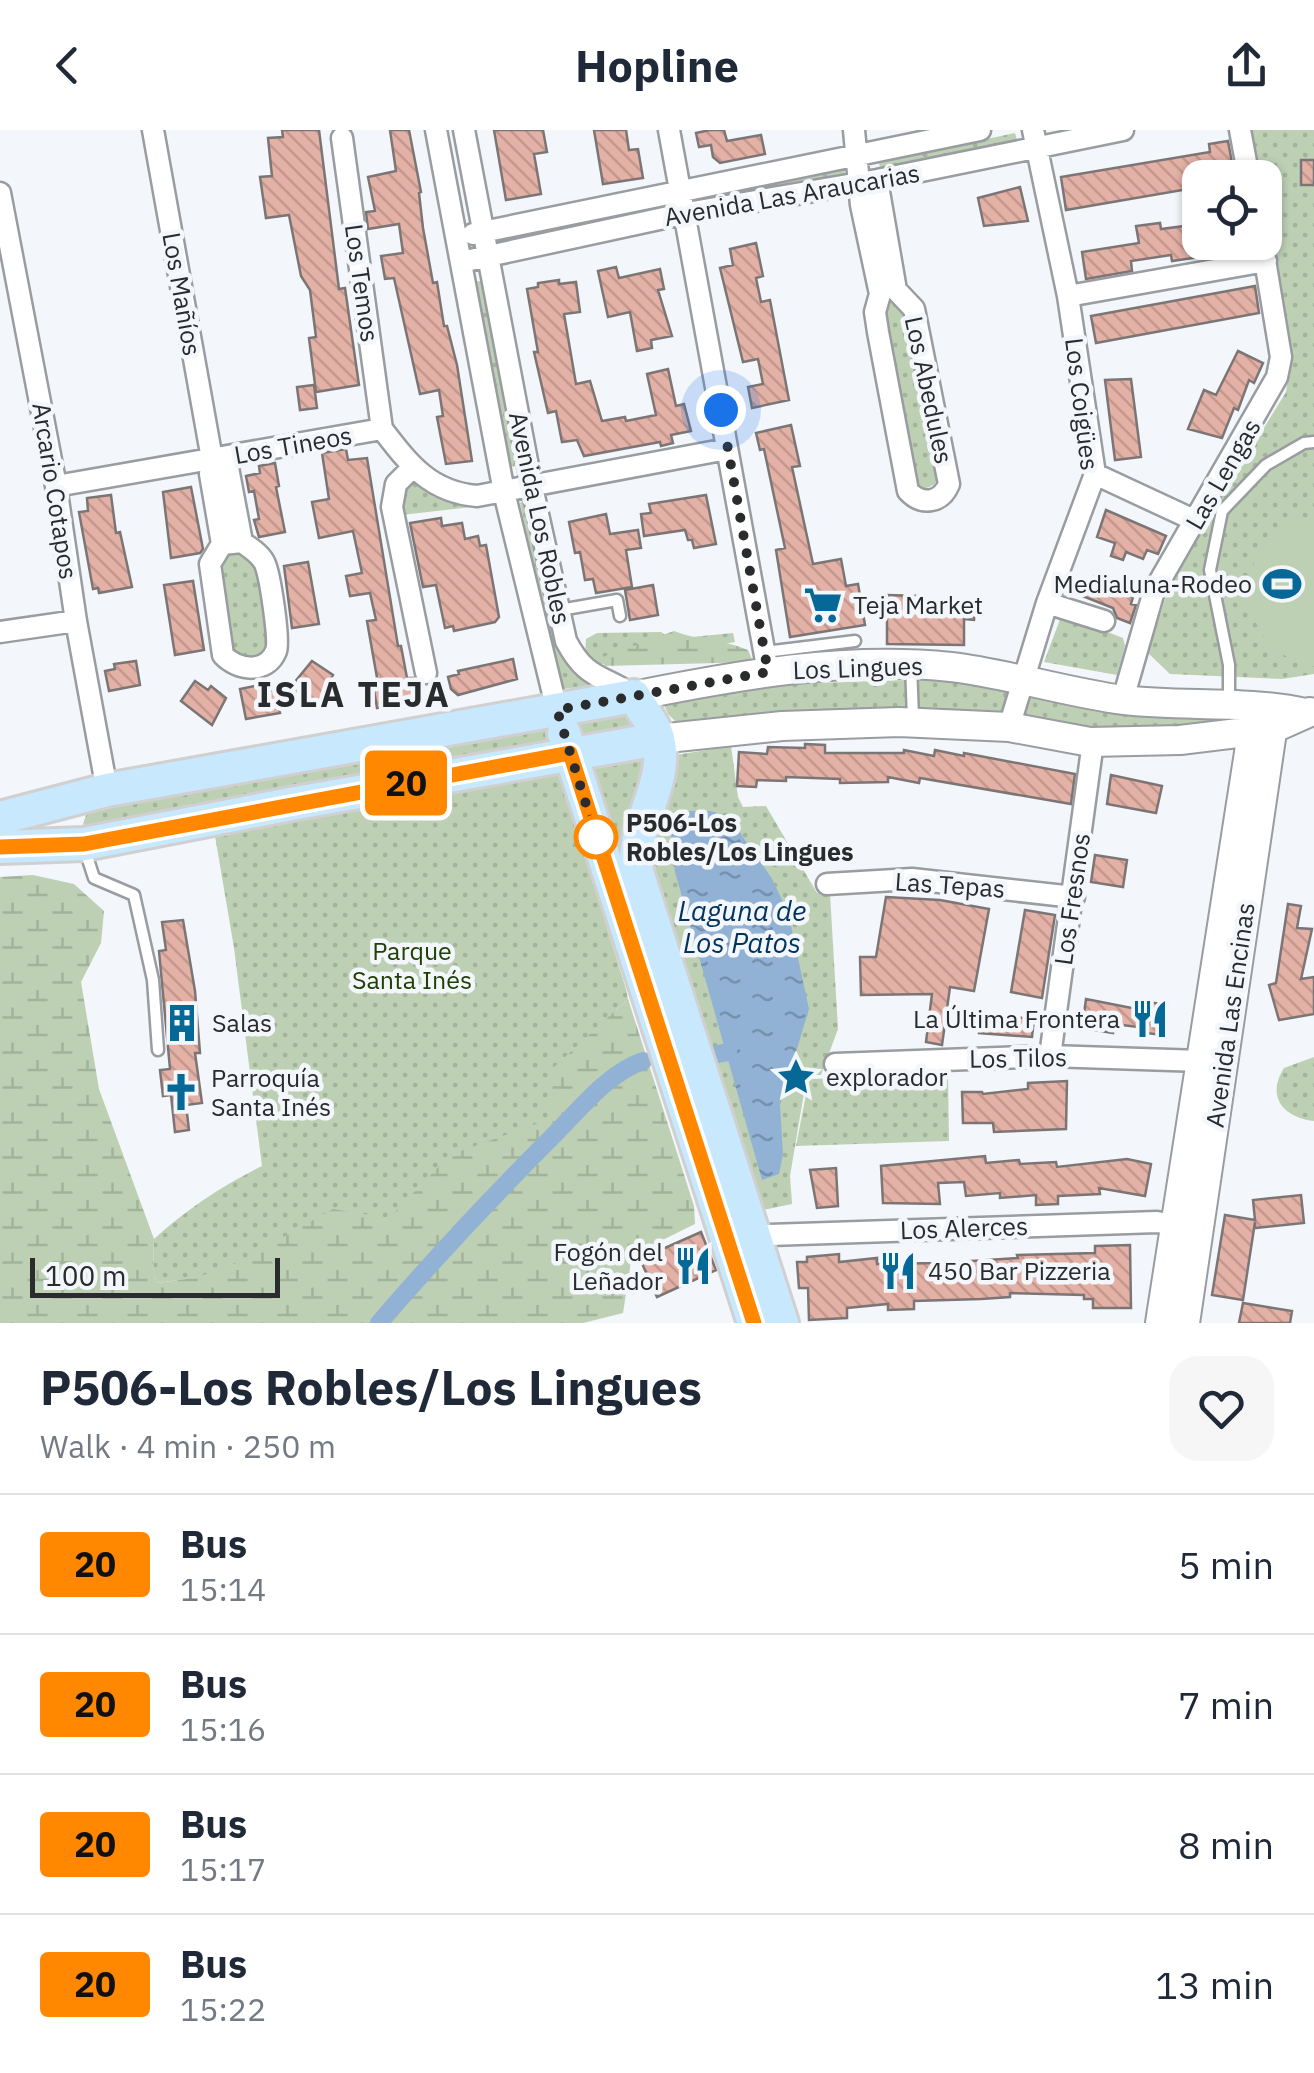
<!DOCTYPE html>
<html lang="en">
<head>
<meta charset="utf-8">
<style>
	body { margin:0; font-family:"IBM Plex Sans",sans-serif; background:#f6f6f7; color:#1f2937; height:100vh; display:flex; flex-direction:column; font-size:38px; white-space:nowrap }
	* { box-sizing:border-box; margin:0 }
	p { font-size:32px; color:#747a83 }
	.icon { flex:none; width:55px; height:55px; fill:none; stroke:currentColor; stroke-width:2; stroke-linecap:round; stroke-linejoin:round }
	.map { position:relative; height:1193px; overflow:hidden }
	.details { display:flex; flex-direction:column; background:#fff; flex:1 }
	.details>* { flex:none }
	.badge { padding:0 20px; border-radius:8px; font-size:35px; line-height:65px }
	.fabs { position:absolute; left:1182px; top:30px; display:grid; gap:20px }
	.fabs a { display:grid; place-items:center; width:100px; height:100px; border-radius:20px; background:#fff; box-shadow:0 2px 8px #0004; font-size:50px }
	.scale { position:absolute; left:30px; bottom:25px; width:250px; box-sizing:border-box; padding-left:10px; border:5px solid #292b2c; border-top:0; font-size:28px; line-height:35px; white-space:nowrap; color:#292b2c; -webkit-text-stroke:8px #f3f6fa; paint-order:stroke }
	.you { position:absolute; width:50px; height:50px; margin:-25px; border:8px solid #fff; border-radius:50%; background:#1a73e8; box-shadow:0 0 0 15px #1a73e833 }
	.map>.badge { position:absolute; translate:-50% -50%; box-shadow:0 0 0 5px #fff }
	.round { display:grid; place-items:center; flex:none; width:105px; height:105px; border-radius:30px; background:#f6f6f7 }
	.headline { display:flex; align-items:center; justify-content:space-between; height:170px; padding:0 40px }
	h1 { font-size:48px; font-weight:700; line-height:75px }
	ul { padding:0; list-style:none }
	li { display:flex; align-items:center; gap:30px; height:140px; padding:0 40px; border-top:2px solid #e0e1e3 }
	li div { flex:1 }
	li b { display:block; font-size:38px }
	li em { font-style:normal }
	li .badge { min-width:110px; font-weight:700; text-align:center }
	header { display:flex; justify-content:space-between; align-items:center; height:130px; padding:0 40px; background:#fff; font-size:45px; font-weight:700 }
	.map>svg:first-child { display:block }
</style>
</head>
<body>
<header><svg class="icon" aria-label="back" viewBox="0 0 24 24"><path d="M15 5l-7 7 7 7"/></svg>Hopline<svg class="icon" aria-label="share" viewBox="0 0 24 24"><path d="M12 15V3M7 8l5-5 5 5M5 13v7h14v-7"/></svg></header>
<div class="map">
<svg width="1314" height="1193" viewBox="0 0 1314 1193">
	<defs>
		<pattern id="grass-dots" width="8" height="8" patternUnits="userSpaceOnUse" patternTransform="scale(2.5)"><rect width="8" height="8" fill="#bdd0b4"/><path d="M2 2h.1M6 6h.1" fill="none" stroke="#a2b39b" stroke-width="1.8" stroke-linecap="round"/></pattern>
		<pattern id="wetland-marsh" width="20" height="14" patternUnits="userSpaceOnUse" patternTransform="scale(2.5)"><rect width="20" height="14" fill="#bdd0b4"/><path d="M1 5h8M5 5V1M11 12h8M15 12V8" fill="none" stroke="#a2b39b"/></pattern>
		<pattern id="water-ripples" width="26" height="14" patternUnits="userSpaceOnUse" patternTransform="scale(2.5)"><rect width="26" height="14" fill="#91b2d5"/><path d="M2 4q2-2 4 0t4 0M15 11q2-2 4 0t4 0" fill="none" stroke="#7691ad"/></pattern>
		<pattern id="building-back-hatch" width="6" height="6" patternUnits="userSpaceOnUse" patternTransform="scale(2.5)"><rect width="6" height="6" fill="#e4b1a6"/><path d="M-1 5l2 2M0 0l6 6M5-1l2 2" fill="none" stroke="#c4988f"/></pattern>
	</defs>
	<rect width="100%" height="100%" fill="#f3f6fa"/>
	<path fill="url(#grass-dots)" d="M1248 0H1314V544L1282 549 1170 544 1148 523 1167 463 1197 407 1286 262 1291 227 1265 88V48L1257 47Z
		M1015 3 1017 10 880 38 879 32Z
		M844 38 845 45 709 73 707 66Z
		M480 151 484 154 520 335 511 337 474 152Z
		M892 171 900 172 905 177 939 348C931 359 926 360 913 355L884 176Z
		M416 352 434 367 471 374 472 377 401 385 398 361 406 353Z
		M523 370 528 372 567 532 592 556 561 559 520 373Z
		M235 421 250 423 257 432 271 519 249 533 232 529 215 437 222 427Z
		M1062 484 1123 508 1125 516 1117 545 1044 532Z
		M661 502 671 509 733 503 735 512 596 535 585 525 586 509 597 503Z
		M935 549 1240 582 1246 591 1192 601 679 595 668 584 662 570 674 565 815 553Z
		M611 578 627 585 639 599 575 609 569 585Z
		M544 592 554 613 96 705 83 694 89 676Z
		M731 616 738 667 743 677 766 676 817 763 830 764 838 899 821 945H807L790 1046 792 1074 763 1080 709 928 656 742 653 719 676 625Z
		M647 620 638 775 585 630Z
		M556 633 626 859 628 869 616 880 680 1080 0 1193 87 1167 179 1150 157 1153 153 1144 154 1109C187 1079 222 1056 262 1036L234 818 214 700Z
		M1314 927V991C1283 987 1266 967 1284 938Z
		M948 945 949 1011 796 1016 809 949Z"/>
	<path fill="url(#wetland-marsh)" d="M674 501C699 511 723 509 748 520L753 532 605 536 600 528Z
		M33 745 74 754 104 781 101 813 81 852 99 959 154 1109 153 1144 157 1153 195 1148 239 1132 333 1079 389 1088 450 1025 547 990 552 939 628 869 694 1076 695 1094 632 1125 623 1183 583 1193H0V747Z"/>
	<path fill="#bdd0b4" d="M1314 387V536C1228 523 1227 399 1314 387Z"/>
	<path fill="url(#water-ripples)" d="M687 681H710L734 687 742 706 771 747 788 782 809 879 780 975 783 1024 779 1044 762 1050 675 742 671 704Z"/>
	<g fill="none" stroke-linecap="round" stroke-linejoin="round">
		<path stroke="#91b2d5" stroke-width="18" d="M713 925 728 922
			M379 1193C435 1128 493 1066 554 1005 580 979 608 943 643 931"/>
	</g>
	<path fill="url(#building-back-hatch)" stroke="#7b7675" stroke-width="2.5" d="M282 0H319L339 159 345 158 359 255 316 262 309 208 316 207 310 160 301 146 289 85 266 88 260 47 272 46 268 8 283 7Z
		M390 0H409L421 62 419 63 423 98 433 153 437 152 444 196H447L457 235 472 331 446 334 437 287 443 286 439 260 420 264 394 148 385 149 381 126 403 123 399 94 368 99 366 82 375 81 368 47 396 41Z
		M494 0H543L547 22 534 24 541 64 506 70Z
		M594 0H626L629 20 638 19 643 48 603 54Z
		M710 0H724L727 11 761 5 765 24 720 33 713 27 711 15 699 17 696 3Z
		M1228 11 1234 44 1200 48V57L1066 80 1061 47 1210 22 1209 14Z
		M1301 30H1314V55H1301Z
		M1020 57 1028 91 984 96 978 68Z
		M1160 93 1161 99 1200 94V127L1172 131 1171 125 1131 131 1132 141 1086 149 1082 122 1139 113 1136 96Z
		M756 113 763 146 756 148 761 172 770 170 789 270 752 278 748 257 763 254 758 229 743 232 720 138 733 135 730 119Z
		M616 137 619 148 660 139 664 159 658 160 672 206 651 210 652 218 637 221 630 182 608 187 598 141Z
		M559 150V154L576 152 580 182 564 184 576 254 590 251 602 291 625 287 626 291 656 285 647 244 668 239 676 276 684 274 691 301 671 305 673 313 661 316 660 312 584 326 577 310 562 312 556 281 548 283 534 222H538L527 159 538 157V153Z
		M1255 156 1259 183 1096 213 1091 186Z
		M1238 221 1263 233 1254 253 1249 250 1238 280 1234 278 1222 308 1188 299 1204 260 1216 265Z
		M1131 249 1141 327 1115 330 1105 250Z
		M314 255 317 278 300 280 297 257Z
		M791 295 800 336 792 337 813 434 841 429 846 456 858 454 865 495 790 507 776 420 785 418 764 319 760 320 756 303Z
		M346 319 348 330 367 328 398 516H401L407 548H414L419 572 398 578 397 574 377 578 374 560 379 559 367 491 376 490 370 463 350 466 346 446 362 443 353 401 319 408 312 372 329 369 322 323Z
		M275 333 279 356 276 357 285 402 259 407 254 390 259 389 254 361 249 362 246 346 260 343 259 336Z
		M191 357 203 419 200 423 171 428 163 362Z
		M111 365 116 403 120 402 132 457 99 463 98 458 93 459 79 382 88 381 87 368Z
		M706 365 716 414 694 418 692 410H688L685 400 644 406 641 384 651 383 649 374Z
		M1106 380 1166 406 1158 424 1147 420 1143 429 1126 422 1123 430 1111 426 1115 413 1097 407Z
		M606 384 610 404 638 400 641 418 626 420 632 457 596 463 593 449 585 450 580 422 575 423 569 392Z
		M441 388 442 396 462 393 465 409 478 406 480 416 486 415 499 487 495 492 454 501 453 496 445 498 436 455 423 457 410 393Z
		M308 432 319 494 292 498 284 436Z
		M1094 447 1110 453 1108 458 1133 467 1131 474 1136 475 1130 493 1117 488 1113 478 1075 463 1081 448 1092 453Z
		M193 451 204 520 175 525 164 455Z
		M653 455 658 485 630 490 625 460Z
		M887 465 920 466V474L975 475 974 490 964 489V515L887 514Z
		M513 529 517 549 458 565 451 559 448 547 459 544 458 541Z
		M136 531 140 555 109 561 105 541 115 539 114 534Z
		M312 531 333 545 315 577 289 559Z
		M195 551 208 560 211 556 226 568 212 595 181 571Z
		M260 555 262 563 276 560 280 583 246 589 240 559Z
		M805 614 825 615V623H904V620L934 626 935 620 964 626V623L1075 644 1071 674 920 648 919 653 888 647V652L840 653V649L786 647V651L757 650 756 657 737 656 739 622 767 624 768 617 805 618Z
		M1111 645 1162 656 1156 683 1107 674Z
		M1095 725 1127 730 1123 757 1091 752Z
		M886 767 940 770 989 779 974 861 950 857 942 915 926 912 932 864 861 865 860 827H876Z
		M1288 774 1301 776 1297 798 1312 799 1301 849 1314 847V884L1279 890 1269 855 1276 853Z
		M1025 780 1055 785 1042 868 1011 862Z
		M183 790 195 861 200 923H195L202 973 186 975 189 1000 175 1002 171 965 163 966 160 940 170 939 159 821 166 820 162 792Z
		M1086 869 1147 881 1148 872 1167 875 1163 905 1146 903V898L1114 894 1113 903 1082 898Z
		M981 884 1034 889 1032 907 979 903Z
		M1067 951 1066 999 994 1002 993 993H963L962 962H982L983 964 1028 959V953Z
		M985 1026 986 1033 1019 1030 1020 1034 1056 1032 1057 1037 1127 1029 1151 1034 1145 1066 1099 1058 1100 1064 1058 1066V1074L1036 1075V1065L1000 1068V1063L966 1066 964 1052 938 1053 940 1074 883 1073 881 1036Z
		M836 1038 838 1076 817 1078 810 1040Z
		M1301 1065 1304 1093 1255 1098V1092L1243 1170 1212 1165 1225 1085 1255 1090 1253 1070Z
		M701 1102 716 1140 657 1167 640 1129Z
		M1130 1115 1131 1178H1093V1169H1084V1165L1010 1163V1167L981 1169 914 1171V1179L888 1180V1174L847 1178V1188L809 1190 808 1158H799L797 1132H807V1127L839 1124V1132L877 1128V1134L940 1133 1018 1128 1017 1125 1095 1123V1116Z
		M1243 1173 1292 1181 1290 1193H1239Z"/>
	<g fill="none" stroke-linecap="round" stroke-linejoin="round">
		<g stroke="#999ca0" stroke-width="15">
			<path id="lane" d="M560 480 617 470 620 486
				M765 522 855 511
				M911 535 913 588
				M1229 574V535L1210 440 1222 381 1266 335 1304 313 1314 312
				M84 717 94 748 134 765 153 850 158 920"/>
		</g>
		<g stroke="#999ca0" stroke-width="25">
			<path id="street" d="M153 0 212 329 210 344 222 414 210 434 223 525C238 541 267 544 276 521 280 510 270 446 265 434 261 424 250 418 242 412L222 414
				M436 0 504 362 557 580
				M464 0 532 357 566 511C586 549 600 544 631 564
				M669 0 768 542
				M854 0 861 75 880 164 875 182 878 202 908 361C922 376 941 373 949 354L914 179 896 160 877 50
				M1240 0 1249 48
				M342 8 382 299
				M0 63 56 356 76 491 107 660
				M473 104 980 0
				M461 132 687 83 877 50 1123 0
				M1068 166 1266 131
				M226 327 242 412
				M412 338 396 354 392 377 426 543
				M1095 344 1196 391
				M56 356 382 299C409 334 430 362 477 366L727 319
				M1047 473 1104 491
				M0 502 76 491
				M1123 569 1154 461 1277 247 1281 227 1262 112
				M1009 597 1047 473 1095 344 1068 166 1033 0
				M827 754 912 749 1074 767
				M1050 926 1093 612
				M835 934 1050 926 1201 931
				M745 1109 769 1105 1157 1092 1175 1095"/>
		</g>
		<g stroke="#999ca0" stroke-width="32">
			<path id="secondary" d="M634 566C738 545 844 526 951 537 1009 544 1065 562 1123 570 1183 577 1247 570 1305 583
				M658 609 782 596 899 592 1009 597 1090 612 1180 610 1272 599 1310 582
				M1160 1193 1253 597
				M1185 1193 1275 581"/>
		</g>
		<g stroke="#d0d0d1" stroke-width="38">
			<path id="primary" d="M564 603 754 1193
				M0 688 107 660 634 566C641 579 654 593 658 608 670 654 630 696 637 742L782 1193
				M0 717 84 714 296 673 658 609"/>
		</g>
		<use href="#lane" stroke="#fff" stroke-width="10"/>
		<use href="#street" stroke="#fff" stroke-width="20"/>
		<use href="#secondary" stroke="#fff" stroke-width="28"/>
		<use href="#primary" stroke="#c8e8fe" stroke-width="32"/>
	</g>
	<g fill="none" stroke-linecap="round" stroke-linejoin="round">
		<g stroke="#fff" stroke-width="22">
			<path id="line" d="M0 717 84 714 570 623 754 1193"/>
		</g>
		<use href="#line" stroke="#f80" stroke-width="15"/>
		<path stroke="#292b2c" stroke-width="10" stroke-dasharray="0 18" d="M596 707 557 580 768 542 721 280"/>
	</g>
	<defs>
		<g id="stadium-bare" transform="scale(3)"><path d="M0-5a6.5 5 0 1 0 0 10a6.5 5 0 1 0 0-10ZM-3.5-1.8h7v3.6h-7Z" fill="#066897" stroke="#f3f6fa" stroke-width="2.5" paint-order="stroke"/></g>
		<g id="supermarket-bare" transform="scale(3)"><path d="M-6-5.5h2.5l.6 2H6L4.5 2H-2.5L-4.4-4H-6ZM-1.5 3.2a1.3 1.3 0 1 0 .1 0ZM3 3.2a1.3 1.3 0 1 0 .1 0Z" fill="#066897" stroke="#f3f6fa" stroke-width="2.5" paint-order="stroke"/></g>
		<g id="restaurant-bare" transform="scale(3)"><path d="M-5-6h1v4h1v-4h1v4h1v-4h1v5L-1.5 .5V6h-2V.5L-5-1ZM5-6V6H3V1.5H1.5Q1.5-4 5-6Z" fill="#066897" stroke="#f3f6fa" stroke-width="2.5" paint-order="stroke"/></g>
		<g id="building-bare" transform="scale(3)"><path d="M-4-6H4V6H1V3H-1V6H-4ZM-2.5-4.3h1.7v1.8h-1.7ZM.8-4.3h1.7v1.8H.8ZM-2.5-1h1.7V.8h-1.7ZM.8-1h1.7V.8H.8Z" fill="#066897" stroke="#f3f6fa" stroke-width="2.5" paint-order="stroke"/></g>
		<g id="sight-bare" transform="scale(3)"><path d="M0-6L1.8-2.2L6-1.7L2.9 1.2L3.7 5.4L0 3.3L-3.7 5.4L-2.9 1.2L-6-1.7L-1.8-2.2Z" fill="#066897" stroke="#f3f6fa" stroke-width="2.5" paint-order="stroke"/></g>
		<g id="church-bare" transform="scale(3)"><path d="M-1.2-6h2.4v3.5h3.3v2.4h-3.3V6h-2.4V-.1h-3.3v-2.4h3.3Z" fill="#066897" stroke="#f3f6fa" stroke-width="2.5" paint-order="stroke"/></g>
	</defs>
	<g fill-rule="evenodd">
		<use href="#stadium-bare" x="1282" y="454"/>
		<use href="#supermarket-bare" x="823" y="475"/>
		<use href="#restaurant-bare" x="1150" y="889"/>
		<use href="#building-bare" x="182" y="893"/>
		<use href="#sight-bare" x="796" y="947"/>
		<use href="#church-bare" x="181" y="962"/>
		<use href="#restaurant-bare" x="693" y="1136"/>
		<use href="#restaurant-bare" x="898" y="1141"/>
	</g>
	<circle fill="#fff" stroke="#f80" stroke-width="5" cx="596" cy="707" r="20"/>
	<g text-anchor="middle" stroke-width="9" stroke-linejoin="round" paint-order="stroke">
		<g font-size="25" fill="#292b2c" stroke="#f3f6fa">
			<text transform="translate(792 65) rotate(-10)" y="9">Avenida Las Araucarias</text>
			<text transform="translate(362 153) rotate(82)" y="9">Los Temos</text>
			<text transform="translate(182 164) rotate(80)" y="9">Los Mañíos</text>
			<text transform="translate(929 260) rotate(78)" y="9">Los Abedules</text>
			<text transform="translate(1082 274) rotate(83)" y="9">Los Coigües</text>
			<text transform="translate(293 315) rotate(-10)" y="9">Los Tineos</text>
			<text transform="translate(1223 344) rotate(-60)" y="9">Las Lengas</text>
			<text transform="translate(55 361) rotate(81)" y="9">Arcario Cotapos</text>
			<text transform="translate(540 388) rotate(78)" y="9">Avenida Los Robles</text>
			<text transform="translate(858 538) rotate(-2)" y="9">Los Lingues</text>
			<text transform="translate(950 755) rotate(4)" y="9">Las Tepas</text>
			<text transform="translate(1072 769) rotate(-82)" y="9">Los Fresnos</text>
			<text transform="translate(1230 885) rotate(-82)" y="9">Avenida Las Encinas</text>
			<text transform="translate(1018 928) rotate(-1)" y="9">Los Tilos</text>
			<text transform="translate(964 1098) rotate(-2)" y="9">Los Alerces</text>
		</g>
		<g font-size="25" fill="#292b2c" stroke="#f3f6fa" text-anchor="start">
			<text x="1252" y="463" text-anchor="end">Medialuna-Rodeo</text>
			<text x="853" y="484">Teja Market</text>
			<text x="1120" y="898" text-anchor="end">La Última Frontera</text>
			<text x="212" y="902">Salas</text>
			<text x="826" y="956">explorador</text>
			<text x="211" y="957">Parroquía<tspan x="211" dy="29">Santa Inés</tspan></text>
			<text x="663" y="1131" text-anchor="end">Fogón del<tspan x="663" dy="29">Leñador</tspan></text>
			<text x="928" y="1150">450 Bar Pizzeria</text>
		</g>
		<g font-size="25" font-weight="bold" fill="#292b2c" stroke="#f3f6fa" text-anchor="start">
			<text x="626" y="702">P506-Los<tspan x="626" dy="29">Robles/Los Lingues</tspan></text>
		</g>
		<g font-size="25" fill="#204106" stroke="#f3f6fa">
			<text x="412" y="830">Parque<tspan x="412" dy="29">Santa Inés</tspan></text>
		</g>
		<g font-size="28" font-style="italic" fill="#00335e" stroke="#f3f6fa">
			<text x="742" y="791">Laguna de<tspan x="742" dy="32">Los Patos</tspan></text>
		</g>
		<g font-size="35" font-weight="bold" letter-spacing="2.5" fill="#292b2c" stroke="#f3f6fa">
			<text x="354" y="577">ISLA TEJA</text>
		</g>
	</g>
</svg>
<div class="fabs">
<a><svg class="icon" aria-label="locate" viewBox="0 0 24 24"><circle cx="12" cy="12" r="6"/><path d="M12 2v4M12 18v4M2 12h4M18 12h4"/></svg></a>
</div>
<div class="scale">100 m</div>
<div class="you" style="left:721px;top:280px"></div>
<b class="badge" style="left:406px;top:653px;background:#f80;color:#111">20</b>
</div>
<section class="details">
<div class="headline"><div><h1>P506-Los Robles/Los Lingues</h1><p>Walk · 4 min · 250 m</p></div><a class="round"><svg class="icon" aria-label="heart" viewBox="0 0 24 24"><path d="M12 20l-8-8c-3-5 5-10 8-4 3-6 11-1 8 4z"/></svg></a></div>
<ul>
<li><span class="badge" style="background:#f80;color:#111">20</span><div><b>Bus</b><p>15:14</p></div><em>5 min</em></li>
<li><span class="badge" style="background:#f80;color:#111">20</span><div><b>Bus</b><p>15:16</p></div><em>7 min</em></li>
<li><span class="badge" style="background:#f80;color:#111">20</span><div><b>Bus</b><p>15:17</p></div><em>8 min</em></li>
<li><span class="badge" style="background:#f80;color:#111">20</span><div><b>Bus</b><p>15:22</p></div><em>13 min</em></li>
</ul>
</section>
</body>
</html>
